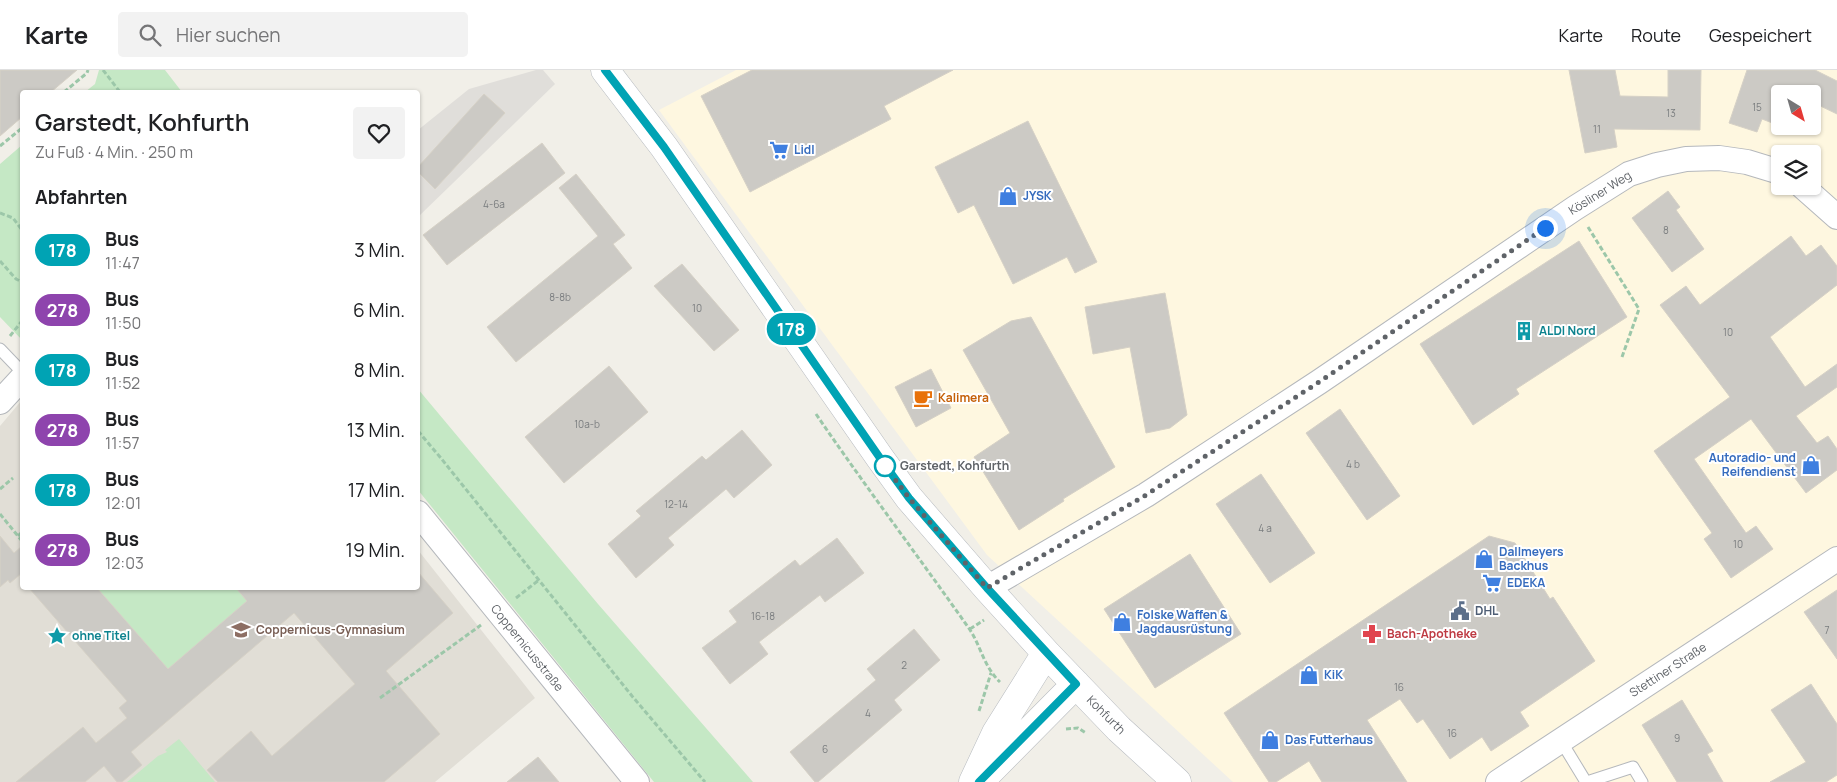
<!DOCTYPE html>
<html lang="de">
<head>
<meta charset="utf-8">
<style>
	body { margin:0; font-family:Manrope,sans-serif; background:#f2f2f2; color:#202124; height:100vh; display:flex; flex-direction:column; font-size:19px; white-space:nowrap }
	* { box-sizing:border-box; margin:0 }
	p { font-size:16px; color:#757577 }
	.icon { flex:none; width:28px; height:28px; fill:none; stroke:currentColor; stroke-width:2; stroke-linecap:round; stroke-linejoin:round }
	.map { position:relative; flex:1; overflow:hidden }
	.side { position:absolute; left:20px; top:20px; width:400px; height:500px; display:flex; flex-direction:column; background:#fff; border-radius:5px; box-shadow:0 1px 4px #0004 }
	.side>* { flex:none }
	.badge { padding:0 10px; border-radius:16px; font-size:18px; line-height:32px }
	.needle { width:32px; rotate:143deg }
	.tools { position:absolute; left:1771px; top:15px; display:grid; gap:10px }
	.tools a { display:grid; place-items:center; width:50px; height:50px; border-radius:5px; background:#fff; box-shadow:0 1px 4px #0004; font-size:25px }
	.you { position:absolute; width:25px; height:25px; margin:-12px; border:4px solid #fff; border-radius:50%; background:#1a73e8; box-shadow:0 0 0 8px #1a73e833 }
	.map>.badge { position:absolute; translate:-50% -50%; box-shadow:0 0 0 2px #fff }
	h2 { padding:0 15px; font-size:19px; line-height:45px }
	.round { display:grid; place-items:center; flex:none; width:52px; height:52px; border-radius:5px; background:#f2f2f2 }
	.overview { display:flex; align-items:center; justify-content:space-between; height:85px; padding:0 15px }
	h1 { font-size:24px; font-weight:600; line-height:38px }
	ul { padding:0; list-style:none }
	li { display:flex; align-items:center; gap:15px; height:60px; padding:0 15px }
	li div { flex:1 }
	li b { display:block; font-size:19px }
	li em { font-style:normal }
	li .badge { min-width:55px; font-weight:700; text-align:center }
	header { display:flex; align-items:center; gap:30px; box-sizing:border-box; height:70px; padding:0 25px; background:#fff; border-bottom:1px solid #e0e0e0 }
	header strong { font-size:24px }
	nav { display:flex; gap:28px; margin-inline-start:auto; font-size:18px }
	.search { width:350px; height:45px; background:#f2f2f2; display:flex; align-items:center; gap:12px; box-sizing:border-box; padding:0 18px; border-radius:5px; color:#757577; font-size:19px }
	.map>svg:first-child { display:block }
</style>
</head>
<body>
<header>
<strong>Karte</strong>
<div class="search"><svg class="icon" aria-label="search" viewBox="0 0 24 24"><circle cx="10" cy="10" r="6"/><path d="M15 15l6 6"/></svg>Hier suchen</div>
<nav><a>Karte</a><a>Route</a><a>Gespeichert</a></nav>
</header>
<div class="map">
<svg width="1837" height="712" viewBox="0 0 1837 712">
	<rect width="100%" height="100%" fill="#f1efe8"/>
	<path fill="#fef7e0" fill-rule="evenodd" d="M736 0H1837V712H1233L987 485 659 40ZM1780 24H1812V56H1780ZM1780 84H1812V116H1780Z"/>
	<path fill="#e0deda" d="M536 0H543L555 14 418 147V60L469 19Z"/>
	<path fill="#e1ded6" d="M22 330V518H418V480L535 628 435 712H0V356Z"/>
	<path fill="#c5e8c5" d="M99 0H165L182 22H85L95 14Z
		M22 75V270L0 247V94Z
		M418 319 598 534 753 712H654L418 420Z
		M97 518H236L247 531 168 599Z
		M179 669 215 712H127L158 686 167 682 165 680Z"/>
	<path fill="#cccac5" stroke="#d6d1c6" d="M0 0H77L51 22H22V47L0 66Z
		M752 0H953L884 36 891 49 750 122 701 26Z
		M1569 0H1615L1620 26 1668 27V0H1701L1700 60 1614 59 1617 77 1585 83Z
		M1747 0H1815L1837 11V44L1812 32V24H1780V56L1762 49 1757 62 1729 53Z
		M484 24 505 43 435 119 418 102V97Z
		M1028 51 1097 192 1075 203 1067 187 1013 214 974 135 958 143 935 97Z
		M542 73 565 103 447 195 423 165Z
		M576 104 625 165 613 174 632 198 516 292 487 257 598 166 559 118Z
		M1668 121 1680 137 1676 140 1704 179 1672 202 1632 148Z
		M1791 166 1806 186 1821 175 1837 196V215L1770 267 1805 317 1837 294V317L1796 346 1817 373 1828 366 1837 379V400L1806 423 1751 349 1694 389 1746 463 1756 456 1773 479 1731 508 1704 469 1712 463 1654 381 1730 327 1660 235 1686 216 1700 235Z
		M1579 171 1627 247 1516 319 1519 324 1473 355 1420 274Z
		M682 194 739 260 714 281 654 216Z
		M1165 223 1187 345 1170 358 1146 363 1130 277 1093 284 1085 237Z
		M1031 247 1115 397 1063 429 1064 431 1019 460 974 387 1010 363 963 280 1011 251Z
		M609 296 648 342 564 413 525 367Z
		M931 299 951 338 916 357 895 317Z
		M1340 339 1400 426 1367 450 1306 363Z
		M742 360 772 395 734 428 726 419 668 468 674 475 636 508 608 474 641 446 636 441 702 386 706 390Z
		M1261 404 1315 483 1270 513 1216 434Z
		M0 466 14 483 22 476V503L10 513 8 510 0 517Z
		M1489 466 1515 473 1550 529 1553 527 1595 591 1520 642 1529 656 1491 681 1482 667 1450 689 1423 649 1417 653 1400 629 1367 650 1407 712H1322L1309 691 1276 712H1269L1224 643Z
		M837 468 864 503 825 532 820 525 759 572 768 584 730 614 702 578 737 552 729 541 795 490 800 496Z
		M1190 484 1241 564 1155 618 1104 539Z
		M418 502 453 543 386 601 440 664 384 712H218L207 700 251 661 272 686 355 614 294 543 131 682 142 695 122 712H117L104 696 85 712H16L83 657 96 673 127 648 119 638 127 631 29 518H97L168 599 247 531 236 518H418Z
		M1837 520V589L1804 542Z
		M914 559 940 590 894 630 902 640 818 712H815L790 682 876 610 867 599Z
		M1811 614 1837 654V705L1826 712H1770L1806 692 1771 640Z
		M1682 630 1713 681 1707 684 1723 712H1677L1642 655Z
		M538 687 559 712H507Z"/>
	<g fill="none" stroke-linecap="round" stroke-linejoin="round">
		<g stroke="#b5b8bc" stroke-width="13">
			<path id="lane" d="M0 279 22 302
				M1561 671 1586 712
				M1587 712 1633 697 1642 712"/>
		</g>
		<g stroke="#b5b8bc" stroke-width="26">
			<path id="street" d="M1802 116 1837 147
				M0 332 22 308
				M418 443 637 712
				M987 518 1146 425 1319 312 1575 138 1629 104 1657 95 1686 89 1719 88 1747 92 1780 102
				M1498 712 1837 489"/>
		</g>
		<g stroke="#b6babf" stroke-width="29">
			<path id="secondary" d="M605 0 664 77 880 388 909 428 987 518 1046 583 1119 659 1177 712
				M984 707 1076 614
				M973 712 996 663 1046 583"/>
		</g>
		<path stroke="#9cc7a9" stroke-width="3" stroke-dasharray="5 2.5" stroke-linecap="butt" d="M103 0 120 22
			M64 22 87 3 88 0
			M0 76 22 58
			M0 143 13 148 22 160
			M1588 157 1639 239 1622 287
			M0 191 16 209 22 212
			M10 266 22 251
			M816 344C865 416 918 486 968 557 981 575 983 596 1000 612
			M418 361 440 387 632 626 705 712
			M0 419 13 408
			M0 444 22 471
			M18 466 22 462
			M516 528 539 510
			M970 559 984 550
			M380 628 481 555
			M979 641 991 603
			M1066 659 1078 658 1086 663"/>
		<use href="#lane" stroke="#fff" stroke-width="11"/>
		<use href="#street" stroke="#fff" stroke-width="24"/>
		<use href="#secondary" stroke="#fff" stroke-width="28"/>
	</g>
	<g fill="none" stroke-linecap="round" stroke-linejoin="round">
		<g stroke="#fff" stroke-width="11">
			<path id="line" d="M605 0 664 77 880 388 909 428 987 518 1076 614 979 712"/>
		</g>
		<use href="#line" stroke="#00a3b4" stroke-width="8"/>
		<path stroke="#5f6368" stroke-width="5" stroke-dasharray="0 9" d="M885 396 909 428 987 518 1146 425 1319 312 1545 158"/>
	</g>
	<defs>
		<g id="supermarket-bare" transform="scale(1.5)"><path d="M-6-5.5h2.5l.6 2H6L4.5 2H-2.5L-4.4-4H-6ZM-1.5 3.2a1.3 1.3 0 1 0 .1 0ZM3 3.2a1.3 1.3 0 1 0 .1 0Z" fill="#3f7fe0" stroke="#fff" stroke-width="2.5" paint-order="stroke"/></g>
		<g id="shop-bare" transform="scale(1.5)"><path d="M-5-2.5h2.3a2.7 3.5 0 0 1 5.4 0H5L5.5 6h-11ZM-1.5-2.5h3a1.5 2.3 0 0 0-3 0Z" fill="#3f7fe0" stroke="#fff" stroke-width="2.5" paint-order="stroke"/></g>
		<g id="building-bare" transform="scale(1.5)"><path d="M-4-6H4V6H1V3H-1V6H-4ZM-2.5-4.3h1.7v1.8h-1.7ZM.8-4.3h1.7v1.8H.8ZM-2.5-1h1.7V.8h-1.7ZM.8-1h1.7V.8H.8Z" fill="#0f9aa8" stroke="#fff" stroke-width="2.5" paint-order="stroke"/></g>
		<g id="cafe-bare" transform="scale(1.5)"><path d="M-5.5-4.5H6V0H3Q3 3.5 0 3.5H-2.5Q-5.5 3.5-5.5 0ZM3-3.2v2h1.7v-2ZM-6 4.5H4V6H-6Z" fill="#e8710a" stroke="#fff" stroke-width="2.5" paint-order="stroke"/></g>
		<g id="civic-bare" transform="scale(1.5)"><path d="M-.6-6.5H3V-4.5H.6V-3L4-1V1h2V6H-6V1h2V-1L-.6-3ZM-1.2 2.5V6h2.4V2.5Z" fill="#5c6f8a" stroke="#fff" stroke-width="2.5" paint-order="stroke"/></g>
		<g id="school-bare" transform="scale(1.5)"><path d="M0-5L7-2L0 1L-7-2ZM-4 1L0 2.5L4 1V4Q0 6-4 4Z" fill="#8d6e63" stroke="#fff" stroke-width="2.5" paint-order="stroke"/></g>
		<g id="pharmacy-bare" transform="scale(1.5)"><path d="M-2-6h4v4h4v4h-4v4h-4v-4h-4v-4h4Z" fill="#e0444e" stroke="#fff" stroke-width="2.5" paint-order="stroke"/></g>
		<g id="sight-bare" transform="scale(1.5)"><path d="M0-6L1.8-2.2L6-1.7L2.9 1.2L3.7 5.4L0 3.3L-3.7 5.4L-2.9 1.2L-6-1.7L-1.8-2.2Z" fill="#0f9aa8" stroke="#fff" stroke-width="2.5" paint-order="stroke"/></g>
	</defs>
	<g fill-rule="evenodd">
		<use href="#supermarket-bare" x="779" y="80"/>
		<use href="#shop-bare" x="1008" y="126"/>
		<use href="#building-bare" x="1524" y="261"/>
		<use href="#cafe-bare" x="923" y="328"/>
		<use href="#shop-bare" x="1811" y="395"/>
		<use href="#shop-bare" x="1484" y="489"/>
		<use href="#supermarket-bare" x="1492" y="513"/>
		<use href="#civic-bare" x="1460" y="541"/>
		<use href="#shop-bare" x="1122" y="552"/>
		<use href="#school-bare" x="241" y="560"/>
		<use href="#pharmacy-bare" x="1372" y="564"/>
		<use href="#sight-bare" x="57" y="566"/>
		<use href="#shop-bare" x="1309" y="605"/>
		<use href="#shop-bare" x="1270" y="670"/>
	</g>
	<circle fill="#fff" stroke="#00a3b4" stroke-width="2.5" cx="885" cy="396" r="10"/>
	<g text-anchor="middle" stroke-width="4" stroke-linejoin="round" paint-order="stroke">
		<g font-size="10" fill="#7a7d7f">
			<text x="1757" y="41">15</text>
			<text x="1671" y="47">13</text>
			<text x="1597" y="63">11</text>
			<text x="494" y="138">4-6a</text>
			<text x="1666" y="164">8</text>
			<text x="560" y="231">8-8b</text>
			<text x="697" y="242">10</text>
			<text x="1728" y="266">10</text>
			<text x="587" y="358">10a-b</text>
			<text x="1353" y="398">4 b</text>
			<text x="676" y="438">12-14</text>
			<text x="1265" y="462">4 a</text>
			<text x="1738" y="478">10</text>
			<text x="763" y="550">16-18</text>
			<text x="1827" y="564">7</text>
			<text x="904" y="599">2</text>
			<text x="1399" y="621">16</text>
			<text x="868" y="647">4</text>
			<text x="1452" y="667">16</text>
			<text x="1677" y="672">9</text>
			<text x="825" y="683">6</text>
		</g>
		<g font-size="12" font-weight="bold" fill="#366cbe" stroke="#fff" text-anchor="start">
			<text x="794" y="84">Lidl</text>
			<text x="1023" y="130">JYSK</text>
			<text x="1796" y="392" text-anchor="end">Autoradio- und<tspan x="1796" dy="14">Reifendienst</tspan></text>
			<text x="1499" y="486">Dallmeyers<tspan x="1499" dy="14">Backhus</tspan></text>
			<text x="1507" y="517">EDEKA</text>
			<text x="1137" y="549">Folske Waffen &amp;<tspan x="1137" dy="14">Jagdausrüstung</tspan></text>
			<text x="1324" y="609">KiK</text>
			<text x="1285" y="674">Das Futterhaus</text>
		</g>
		<g font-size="12" fill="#5f6368" stroke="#fff">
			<text transform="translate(1600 123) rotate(-32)" y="4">Kösliner Weg</text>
			<text transform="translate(527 578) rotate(51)" y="4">Coppernicusstraße</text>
			<text transform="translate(1668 600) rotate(-33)" y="4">Stettiner Straße</text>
			<text transform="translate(1106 645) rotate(45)" y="4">Kohfurth</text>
		</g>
		<g font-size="12" font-weight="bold" fill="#0d838f" stroke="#fff" text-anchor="start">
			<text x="1539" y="265">ALDI Nord</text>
			<text x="72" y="570">ohne Titel</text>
		</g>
		<g font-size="12" font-weight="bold" fill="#c56008" stroke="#fff" text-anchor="start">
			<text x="938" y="332">Kalimera</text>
		</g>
		<g font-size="12" font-weight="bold" fill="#5f6368" stroke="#fff" text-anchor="start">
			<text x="900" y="400">Garstedt, Kohfurth</text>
		</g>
		<g font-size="12" font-weight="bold" fill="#4e5e75" stroke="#fff" text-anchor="start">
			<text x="1475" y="545">DHL</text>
		</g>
		<g font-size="12" font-weight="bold" fill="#785e54" stroke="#fff" text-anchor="start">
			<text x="256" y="564">Coppernicus-Gymnasium</text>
		</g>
		<g font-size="12" font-weight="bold" fill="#be3a42" stroke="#fff" text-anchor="start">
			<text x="1387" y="568">Bach-Apotheke</text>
		</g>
	</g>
</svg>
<div class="tools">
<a><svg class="needle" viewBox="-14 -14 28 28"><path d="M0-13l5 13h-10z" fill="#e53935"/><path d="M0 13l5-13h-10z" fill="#757577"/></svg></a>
<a><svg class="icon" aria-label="layers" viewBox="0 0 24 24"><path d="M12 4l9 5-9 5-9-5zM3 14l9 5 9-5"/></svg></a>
</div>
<div class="you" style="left:1545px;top:158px"></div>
<b class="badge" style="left:791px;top:259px;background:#00a3b4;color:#fff">178</b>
<section class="side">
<div class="overview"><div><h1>Garstedt, Kohfurth</h1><p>Zu Fuß · 4 Min. · 250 m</p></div><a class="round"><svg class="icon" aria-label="heart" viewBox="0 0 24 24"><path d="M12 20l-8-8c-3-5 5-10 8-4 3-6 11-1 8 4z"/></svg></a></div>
<h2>Abfahrten</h2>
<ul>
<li><span class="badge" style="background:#00a3b4;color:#fff">178</span><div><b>Bus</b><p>11:47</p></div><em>3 Min.</em></li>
<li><span class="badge" style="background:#8e44ad;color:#fff">278</span><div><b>Bus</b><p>11:50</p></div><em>6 Min.</em></li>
<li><span class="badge" style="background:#00a3b4;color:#fff">178</span><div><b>Bus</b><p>11:52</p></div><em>8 Min.</em></li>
<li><span class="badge" style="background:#8e44ad;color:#fff">278</span><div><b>Bus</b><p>11:57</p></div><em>13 Min.</em></li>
<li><span class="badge" style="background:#00a3b4;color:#fff">178</span><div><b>Bus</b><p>12:01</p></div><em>17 Min.</em></li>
<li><span class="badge" style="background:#8e44ad;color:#fff">278</span><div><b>Bus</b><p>12:03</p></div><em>19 Min.</em></li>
</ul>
</section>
</div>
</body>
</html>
